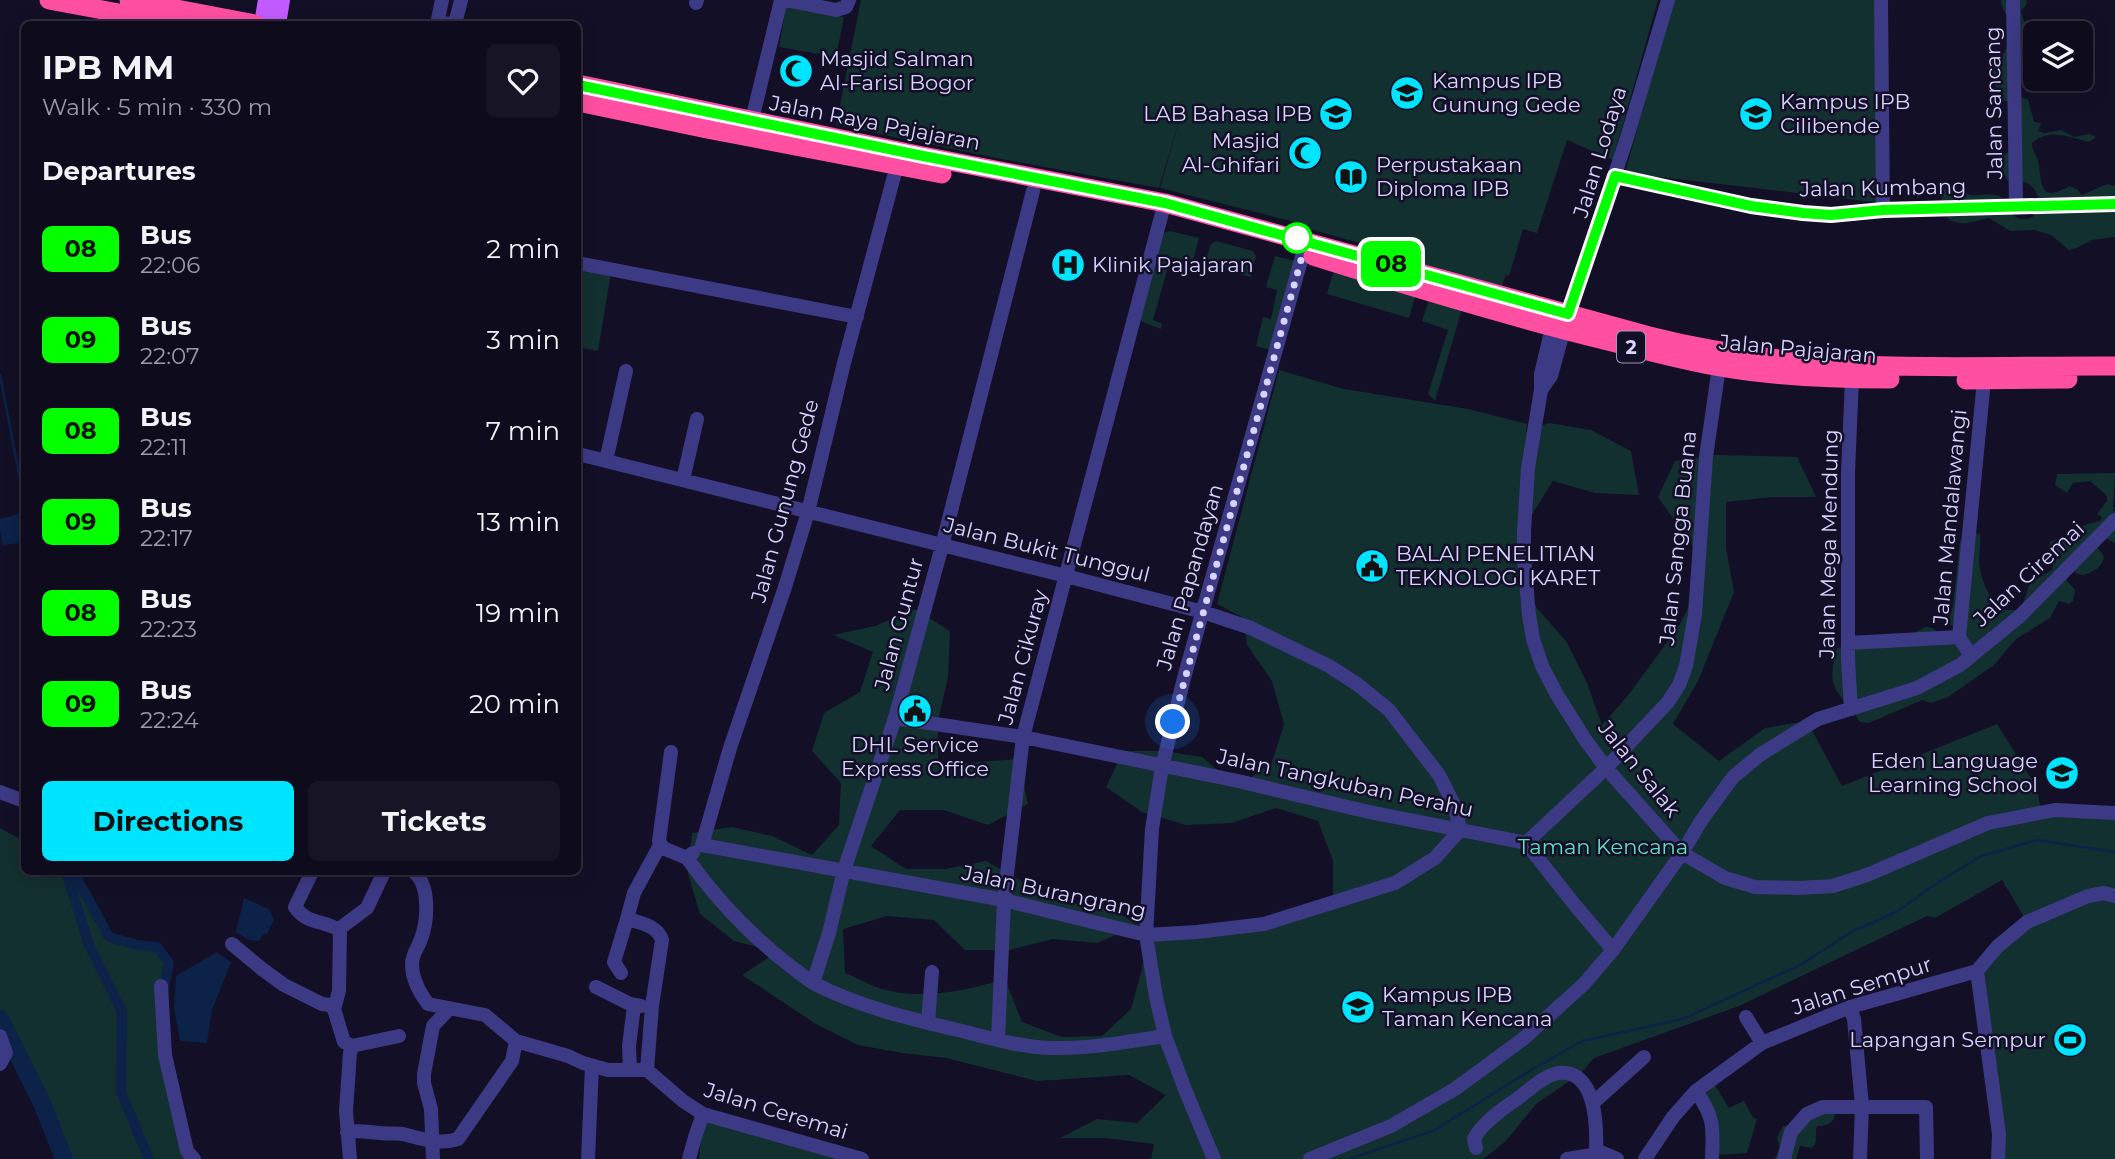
<!DOCTYPE html>
<html lang="en">
<head>
<meta charset="utf-8">
<style>
	body { margin:0; font-family:Montserrat,sans-serif; background:#171425; color:#f1f3f6; height:100vh; display:flex; flex-direction:column; font-size:26px; white-space:nowrap }
	* { box-sizing:border-box; margin:0 }
	p { font-size:23px; color:#9b9ba3 }
	.icon { flex:none; width:38px; height:38px; fill:none; stroke:currentColor; stroke-width:2; stroke-linecap:round; stroke-linejoin:round }
	.map { position:relative; flex:1; overflow:hidden }
	.panel { position:absolute; left:21px; top:21px; width:560px; height:854px; display:flex; flex-direction:column; background:#0e0b1c; border-radius:10px; box-shadow:0 4px 18px #0003,0 0 0 2px #2e2b3b }
	.panel>* { flex:none }
	.badge { padding:0 14px; border-radius:10px; font-size:24px; line-height:46px }
	.tools { position:absolute; left:2023px; top:21px; display:grid; gap:14px }
	.tools a { display:grid; place-items:center; width:70px; height:70px; border-radius:10px; background:#0e0b1c; box-shadow:0 4px 18px #0003,0 0 0 2px #2e2b3b; font-size:35px }
	.you { position:absolute; width:35px; height:35px; margin:-18px; border:5px solid #fff; border-radius:50%; background:#1a73e8; box-shadow:0 0 0 10px #1a73e833 }
	.map>.badge { position:absolute; translate:-50% -50%; box-shadow:0 0 0 4px #fff }
	h2 { padding:0 21px; font-size:26px; line-height:63px }
	.round { display:grid; place-items:center; flex:none; width:74px; height:74px; border-radius:10px; background:#171425 }
	.overview { display:flex; align-items:center; justify-content:space-between; height:119px; padding:0 21px }
	h1 { font-size:33px; font-weight:700; line-height:52px }
	.primary-button { display:flex; gap:14px; margin-top:auto; padding:14px 21px }
	.primary-button a { flex:1; height:80px; border-radius:10px; background:#00e5ff; color:#111; font-size:28px; font-weight:700; line-height:80px; text-align:center }
	.primary-button a+a { background:#171425; color:#f1f3f6 }
	ul { padding:0; list-style:none }
	li { display:flex; align-items:center; gap:21px; height:91px; padding:0 21px }
	li div { flex:1 }
	li b { display:block; font-size:26px }
	li em { font-style:normal }
	li .badge { min-width:77px; font-weight:700; text-align:center }
	.map>svg:first-child { display:block }
</style>
</head>
<body>
<div class="map">
<svg width="2115" height="1159" viewBox="0 0 2115 1159">
	<rect width="100%" height="100%" fill="#130f26"/>
	<path fill="#12302f" d="M861 0H1658L1613 160 1567 140 1537 233 1523 229 1509 276 1506 275 1501 287 1416 262 1419 253 1411 251 1410 257 1295 225V222L1160 188 1183 108 1159 188 996 158 836 125Z
		M1673 0H1875L1882 203 1625 173Z
		M2001 0H2026L2027 4 2021 11C2024 31 2038 25 2028 50L2021 54V98L2028 99 2034 122 2041 123 2038 131 2045 133 2061 130 2074 137 2089 134 2096 137 2089 142C2069 137 2049 128 2032 143 2032 152 2038 156 2039 165 2042 190 2042 201 2070 186L2077 189 2082 195 2107 184 2115 186V237L2092 240 2077 248 2069 250 2051 235 2034 230 2010 231 1989 218C1980 219 1970 224 1961 223 1943 222 1937 206 1944 190L1951 187C1958 189 1965 194 1972 195 1981 196 1991 192 1999 196 2009 201 2009 217 2021 219 2045 223 2043 187 2024 182 2019 180 2013 181 2007 180L2003 173 2001 157 2013 149 2009 102 2002 100 1991 78V67C2006 61 2011 36 2008 21 2007 13 2001 9 2001 0Z
		M786 7 844 17 836 57 779 47Z
		M1170 231 1199 238 1193 261 1171 257 1153 320 1162 324 1161 329 1142 322 1140 316 1162 234Z
		M1216 241 1253 251 1256 256 1251 277 1204 266 1211 244Z
		M1275 256 1295 261 1271 350 1256 346 1263 317 1271 319 1277 290 1266 287Z
		M578 268 611 273 598 351 578 347Z
		M1336 271 1416 294 1409 318 1327 294 1332 276Z
		M1429 299 1462 309 1435 401 1428 394 1448 330 1422 321Z
		M1279 370 1344 389 1468 409 1527 424 1526 432 1549 423 1591 430 1631 451 1639 495 1595 493 1553 481 1528 521 1522 565 1536 607 1566 641 1587 683 1602 725 1629 694 1679 626 1698 588 1694 548 1658 497 1675 461 1715 455 1797 457 1816 497H1772L1726 502V548L1734 592 1698 681 1673 724 1719 761 1765 728 1807 721 1842 786 1997 724 2037 788 2041 811 2115 813V1159H1998L1977 971 2027 922 2002 880 1935 918 1927 916 1739 1006 1594 1058 1580 1074 1536 1104 1505 1142 1483 1159H1151L1154 1144 1106 1138H1060L1097 1119 1137 1123 1166 1095 1129 1075 1037 1081 946 1058 902 1053 858 1045 816 1024 742 975 777 952 734 941 700 914 688 874 692 833 732 827 772 836 812 855 839 825 841 783 812 751 824 713 860 692 873 652 833 635 875 626 915 609 950 631 948 677 938 721V765L1018 759 1028 804 988 825 944 810H900L871 846 906 869H946L986 861 1060 903 1102 905 1140 925 1097 943 1053 939 1009 950H965L934 920 887 916 843 929 845 973C858 978 872 987 886 990 926 1000 967 990 1005 979L1022 1022 1062 1037 1102 1036 1131 1009 1142 969 1146 935 1210 930 1333 903V861L1318 821 1276 808 1232 823 1186 825 1142 812 1106 787 1123 751H1163L1202 757 1238 787 1272 762 1284 724 1272 681 1247 645 1244 618 1217 604Z
		M2115 473 2113 510 2115 511V543L2105 538 2094 544 2102 553 2104 558C2101 565 2099 568 2093 571 2076 581 2077 569 2063 565L2067 581 2075 590 2073 601 2069 604 2059 601 2050 618 2016 639 1994 665 1948 697 1931 703 1922 700 1869 723 1860 722C1838 688 1825 693 1837 648L1911 634 1926 627 1932 628 1942 635 1961 632 1948 623 1953 606 1960 541 1974 533 1980 534C1981 544 1979 553 1979 563 1980 578 1990 598 1999 610H2017L2022 606 2030 583 2052 570 2053 564 2048 547 2051 541 2056 540 2067 543 2079 539 2082 527 2087 524 2100 521 2102 517 2097 514 2107 501V496L2090 481 2073 483 2067 493 2055 485 2057 474Z
		M0 828 24 841V872H77L79 882 109 937 138 945 157 947 169 963 158 999 184 1159H64L46 1112 0 1019Z
		M1715 1085 1729 1108 1744 1101 1753 1118 1757 1119 1747 1153 1717 1155V1115L1702 1097Z
		M1830 1110 1835 1115C1833 1124 1826 1126 1817 1126 1814 1135 1819 1140 1812 1148L1800 1146 1796 1159H1774C1779 1151 1781 1147 1777 1138L1783 1126 1791 1125 1811 1115Z
		M703 1114 845 1159H699Z"/>
	<path fill="#0c2248" d="M24 512V541L3 546 0 531V519Z
		M244 898 270 910 274 920 267 934H263L259 941 249 940 236 932Z
		M217 952 231 962 212 1010 207 1043 180 1041 174 1007 176 976Z"/>
	<g fill="none" stroke-linecap="round" stroke-linejoin="round">
		<path stroke="#0c2248" stroke-width="2.5" d="M0 375 24 500
			M1349 1159 1433 1131 1528 1072 1582 1041 1683 1019 1802 964 1851 932 1898 911 1934 885 1981 856 2037 840 2115 852"/>
		<path stroke="#0c2248" stroke-width="10" d="M66 872 89 945 122 1012 121 1092 149 1159
			M77 872 79 882 109 937 138 945 157 947 169 963 163 993"/>
		<path stroke="#0c2248" stroke-width="18" d="M0 1019 42 1103 64 1159"/>
		<path stroke="#3d3a85" stroke-width="14" d="M785 0 836 10 846 7 849 0
			M1881 0 1883 210
			M2013 0 2016 206
			M696 3 697 0
			M437 23 455 24 461 0
			M437 24 442 0
			M750 128 781 0
			M1614 176 1751 206 1803 213 1831 215 1883 210 2115 204
			M578 263 857 317
			M1554 319 1541 374V390L1528 468 1524 531V557L1529 615 1533 639 1542 666 1556 693 1584 738 1606 768 1682 853 1725 878 1755 887 1799 888 1833 886 1867 875 1988 823 2055 810 2115 813
			M1541 390 1551 376 1568 314 1626 141 1668 0
			M578 454 1066 576 1203 612 1251 628 1329 666 1357 684 1389 710 1439 775 1455 807 1460 830
			M606 461 626 371
			M683 480 697 419
			M1848 643 1959 637
			M1971 656 1959 637 1984 380
			M1851 709 1848 660V472L1852 379
			M895 718 1023 737 1238 781 1369 812 1526 843 1574 904 1613 950
			M671 752 659 841 663 848 687 858 693 853
			M0 792 24 801
			M1526 843 1606 768 1668 702 1679 685 1686 666 1695 614 1706 457 1719 367
			M702 845 1004 900 1146 935 1197 932 1264 924 1395 883 1435 858 1460 830
			M702 845 730 748 785 587 808 512 844 363 897 165
			M687 858C716 899 749 934 789 965 797 971 806 979 815 984 862 1008 915 1020 966 1032 993 1039 1022 1047 1049 1048 1089 1049 1127 1042 1165 1036
			M312 872 295 907C307 925 326 920 340 931L339 991 334 1009 344 1042 352 1046
			M414 872C430 885 428 920 421 939 418 948 412 954 412 964 412 979 419 992 428 1004L485 1015 516 1041 568 1056 583 1063 608 1070H647L683 1101 703 1114 862 1159
			M339 929 367 908 384 872
			M232 944 262 969 284 985 322 1004 330 1005 334 1009
			M1977 971 1999 1134 1998 1159
			M621 973 614 962 627 919
			M813 983 829 933 844 870 895 718 942 546 1033 191
			M161 986 165 1055 187 1151 194 1159
			M596 987 630 1004 641 1006
			M1850 1007 1854 1019 1862 1106 1860 1159
			M1746 1017 1762 1043
			M928 1023 932 972
			M0 1036 6 1053 0 1064
			M998 1040 1004 900 1023 737 1162 213
			M352 1046 399 1036
			M630 1070 629 1046 634 1006
			M647 1070 652 1006 662 940C657 925 640 923 627 919L634 893 660 845
			M1696 1091C1715 1119 1713 1126 1712 1159
			M1594 1102 1644 1057
			M347 1132C359 1130 368 1132 380 1133 388 1134 396 1133 403 1134 422 1139 438 1145 458 1139L512 1061 516 1041
			M1476 1148 1474 1139C1482 1123 1502 1109 1517 1099 1529 1090 1543 1076 1558 1073 1596 1068 1597 1126 1596 1150
			M1596 1150 1617 1159
			M350 1159 346 1111 350 1053 352 1046
			M433 1159 431 1109 424 1083V1074L433 1026 449 1009
			M588 1159 592 1066
			M689 1159 695 1137 703 1114
			M1214 1159 1186 1092 1165 1036 1156 997 1146 935 1152 829 1162 767 1184 678 1303 253
			M1310 1159 1391 1126 1455 1089 1523 1039 1584 984 1613 950 1682 853 1701 821 1733 777 1761 754 1818 719 1917 688 1960 665 2020 616 2115 520
			M1567 1159 1592 1155 1596 1150
			M1645 1159 1673 1117 1696 1091 1762 1043 1850 1007 1977 971 1997 947 2027 922 2088 896 2104 893 2115 896
			M1784 1159 1791 1132 1807 1114 1823 1107H1926L1927 1159"/>
		<path stroke="#c25bff" stroke-width="18" d="M263 24 267 0
			M277 24 281 0"/>
		<path stroke="#ff4fa3" stroke-width="19" d="M49 0 177 24
			M129 0 255 24
			M578 84 918 155 1165 203 1649 336C1804 376 1958 365 2115 366
			M578 102 707 129 942 174
			M1313 256C1408 286 1503 315 1600 339 1640 349 1679 360 1720 367 1776 377 1833 379 1890 379
			M1966 380 2068 379"/>
	</g>
	<g fill="none" stroke-linecap="round" stroke-linejoin="round">
		<g stroke="#fff" stroke-width="16">
			<path id="line" d="M578 85 918 155 1165 203 1568 314 1615 176 1751 206 1803 213 1831 215 1883 210 2115 204"/>
		</g>
		<use href="#line" stroke="#04ff00" stroke-width="10"/>
		<path stroke="#d9d4ff" stroke-width="7" stroke-dasharray="0 12.6" d="M1173 722 1303 253 1297 238"/>
	</g>
	<defs>
		<g id="mosque-disc" transform="scale(1.75)"><circle r="9.5" fill="#00e5ff" stroke="#130f26"/><path d="M3.5-4.9A6 6 0 1 0 3.5 4.9A5 5 0 1 1 3.5-4.9Z" fill="#111"/></g>
		<g id="university-disc" transform="scale(1.75)"><circle r="9.5" fill="#00e5ff" stroke="#130f26"/><path d="M0-5L7-2L0 1L-7-2ZM-4 1L0 2.5L4 1V4Q0 6-4 4Z" fill="#111"/></g>
		<g id="library-disc" transform="scale(1.75)"><circle r="9.5" fill="#00e5ff" stroke="#130f26"/><path d="M-6-4Q-3-5.5-.7-3.5V5Q-3 3-6 4ZM6-4Q3-5.5 .7-3.5V5Q3 3 6 4Z" fill="#111"/></g>
		<g id="hospital-disc" transform="scale(1.75)"><circle r="9.5" fill="#00e5ff" stroke="#130f26"/><path d="M-5-5h3v3.5h4V-5h3V5h-3V1.5h-4V5h-3Z" fill="#111"/></g>
		<g id="civic-disc" transform="scale(1.75)"><circle r="9.5" fill="#00e5ff" stroke="#130f26"/><path d="M-.6-6.5H3V-4.5H.6V-3L4-1V1h2V6H-6V1h2V-1L-.6-3ZM-1.2 2.5V6h2.4V2.5Z" fill="#111"/></g>
		<g id="school-disc" transform="scale(1.75)"><circle r="9.5" fill="#00e5ff" stroke="#130f26"/><path d="M0-5L7-2L0 1L-7-2ZM-4 1L0 2.5L4 1V4Q0 6-4 4Z" fill="#111"/></g>
		<g id="stadium-disc" transform="scale(1.75)"><circle r="9.5" fill="#00e5ff" stroke="#130f26"/><path d="M0-5a6.5 5 0 1 0 0 10a6.5 5 0 1 0 0-10ZM-3.5-1.8h7v3.6h-7Z" fill="#111"/></g>
	</defs>
	<g fill-rule="evenodd">
		<use href="#mosque-disc" x="796" y="71"/>
		<use href="#university-disc" x="1407" y="93"/>
		<use href="#university-disc" x="1336" y="114"/>
		<use href="#university-disc" x="1756" y="114"/>
		<use href="#mosque-disc" x="1305" y="153"/>
		<use href="#library-disc" x="1351" y="177"/>
		<use href="#hospital-disc" x="1068" y="265"/>
		<use href="#civic-disc" x="1372" y="566"/>
		<use href="#civic-disc" x="915" y="711"/>
		<use href="#school-disc" x="2062" y="773"/>
		<use href="#university-disc" x="1358" y="1007"/>
		<use href="#stadium-disc" x="2070" y="1040"/>
	</g>
	<circle fill="#fff" stroke="#04ff00" stroke-width="3.5" cx="1297" cy="238" r="14"/>
	<g text-anchor="middle" stroke-width="5" stroke-linejoin="round" paint-order="stroke">
		<rect fill="#130f26" stroke="#9e99be" stroke-width="2" x="1617" y="331.5" width="28" height="31" rx="5"/>
		<g font-size="19" font-weight="bold" fill="#d9d4ff">
			<text x="1631" y="354">2</text>
		</g>
		<g font-size="21" fill="#d9d4ff" stroke="#130f26" text-anchor="start">
			<text x="820" y="66">Masjid Salman<tspan x="820" dy="24">Al-Farisi Bogor</tspan></text>
			<text x="1432" y="88">Kampus IPB<tspan x="1432" dy="24">Gunung Gede</tspan></text>
			<text x="1780" y="109">Kampus IPB<tspan x="1780" dy="24">Cilibende</tspan></text>
			<text x="1312" y="121" text-anchor="end">LAB Bahasa IPB</text>
			<text x="1280" y="148" text-anchor="end">Masjid<tspan x="1280" dy="24">Al-Ghifari</tspan></text>
			<text x="1376" y="172">Perpustakaan<tspan x="1376" dy="24">Diploma IPB</tspan></text>
			<text x="1092" y="272">Klinik Pajajaran</text>
			<text x="1396" y="561">BALAI PENELITIAN<tspan x="1396" dy="24">TEKNOLOGI KARET</tspan></text>
			<text x="915" y="752" text-anchor="middle">DHL Service<tspan x="915" dy="24">Express Office</tspan></text>
			<text x="2038" y="768" text-anchor="end">Eden Language<tspan x="2038" dy="24">Learning School</tspan></text>
			<text x="1382" y="1002">Kampus IPB<tspan x="1382" dy="24">Taman Kencana</tspan></text>
			<text x="2046" y="1047" text-anchor="end">Lapangan Sempur</text>
		</g>
		<g font-size="21" fill="#d9d4ff" stroke="#130f26">
			<text transform="translate(1994 103) rotate(-91)" y="7">Jalan Sancang</text>
			<text transform="translate(875 123) rotate(11)" y="7">Jalan Raya Pajajaran</text>
			<text transform="translate(1600 152) rotate(-73)" y="7">Jalan Lodaya</text>
			<text transform="translate(1883 188) rotate(-1)" y="7">Jalan Kumbang</text>
			<text transform="translate(1798 349) rotate(5)" y="7">Jalan Pajajaran</text>
			<text transform="translate(785 501) rotate(-75)" y="7">Jalan Gunung Gede</text>
			<text transform="translate(1950 517) rotate(-85)" y="7">Jalan Mandalawangi</text>
			<text transform="translate(1678 538) rotate(-84)" y="7">Jalan Sangga Buana</text>
			<text transform="translate(1829 544) rotate(-89)" y="7">Jalan Mega Mendung</text>
			<text transform="translate(1047 550) rotate(14)" y="7">Jalan Bukit Tunggul</text>
			<text transform="translate(2029 574) rotate(-43)" y="7">Jalan Ciremai</text>
			<text transform="translate(1190 577) rotate(-74)" y="7">Jalan Papandayan</text>
			<text transform="translate(899 624) rotate(-75)" y="7">Jalan Guntur</text>
			<text transform="translate(1023 657) rotate(-75)" y="7">Jalan Cikuray</text>
			<text transform="translate(1639 769) rotate(51)" y="7">Jalan Salak</text>
			<text transform="translate(1345 783) rotate(12)" y="7">Jalan Tangkuban Perahu</text>
			<text transform="translate(1054 892) rotate(12)" y="7">Jalan Burangrang</text>
			<text transform="translate(1862 986) rotate(-18)" y="7">Jalan Sempur</text>
			<text transform="translate(776 1111) rotate(17)" y="7">Jalan Ceremai</text>
		</g>
		<g font-size="21" fill="#5fe0c0" stroke="#130f26">
			<text x="1603" y="854">Taman Kencana</text>
		</g>
	</g>
</svg>
<div class="tools">
<a><svg class="icon" aria-label="layers" viewBox="0 0 24 24"><path d="M12 4l9 5-9 5-9-5zM3 14l9 5 9-5"/></svg></a>
</div>
<div class="you" style="left:1173px;top:722px"></div>
<b class="badge" style="left:1391px;top:264px;background:#04ff00;color:#111">08</b>
<section class="panel">
<div class="overview"><div><h1>IPB MM</h1><p>Walk · 5 min · 330 m</p></div><a class="round"><svg class="icon" aria-label="heart" viewBox="0 0 24 24"><path d="M12 20l-8-8c-3-5 5-10 8-4 3-6 11-1 8 4z"/></svg></a></div>
<h2>Departures</h2>
<ul>
<li><span class="badge" style="background:#04ff00;color:#111">08</span><div><b>Bus</b><p>22:06</p></div><em>2 min</em></li>
<li><span class="badge" style="background:#04ff00;color:#111">09</span><div><b>Bus</b><p>22:07</p></div><em>3 min</em></li>
<li><span class="badge" style="background:#04ff00;color:#111">08</span><div><b>Bus</b><p>22:11</p></div><em>7 min</em></li>
<li><span class="badge" style="background:#04ff00;color:#111">09</span><div><b>Bus</b><p>22:17</p></div><em>13 min</em></li>
<li><span class="badge" style="background:#04ff00;color:#111">08</span><div><b>Bus</b><p>22:23</p></div><em>19 min</em></li>
<li><span class="badge" style="background:#04ff00;color:#111">09</span><div><b>Bus</b><p>22:24</p></div><em>20 min</em></li>
</ul>
<div class="primary-button"><a>Directions</a><a>Tickets</a></div>
</section>
</div>
</body>
</html>
